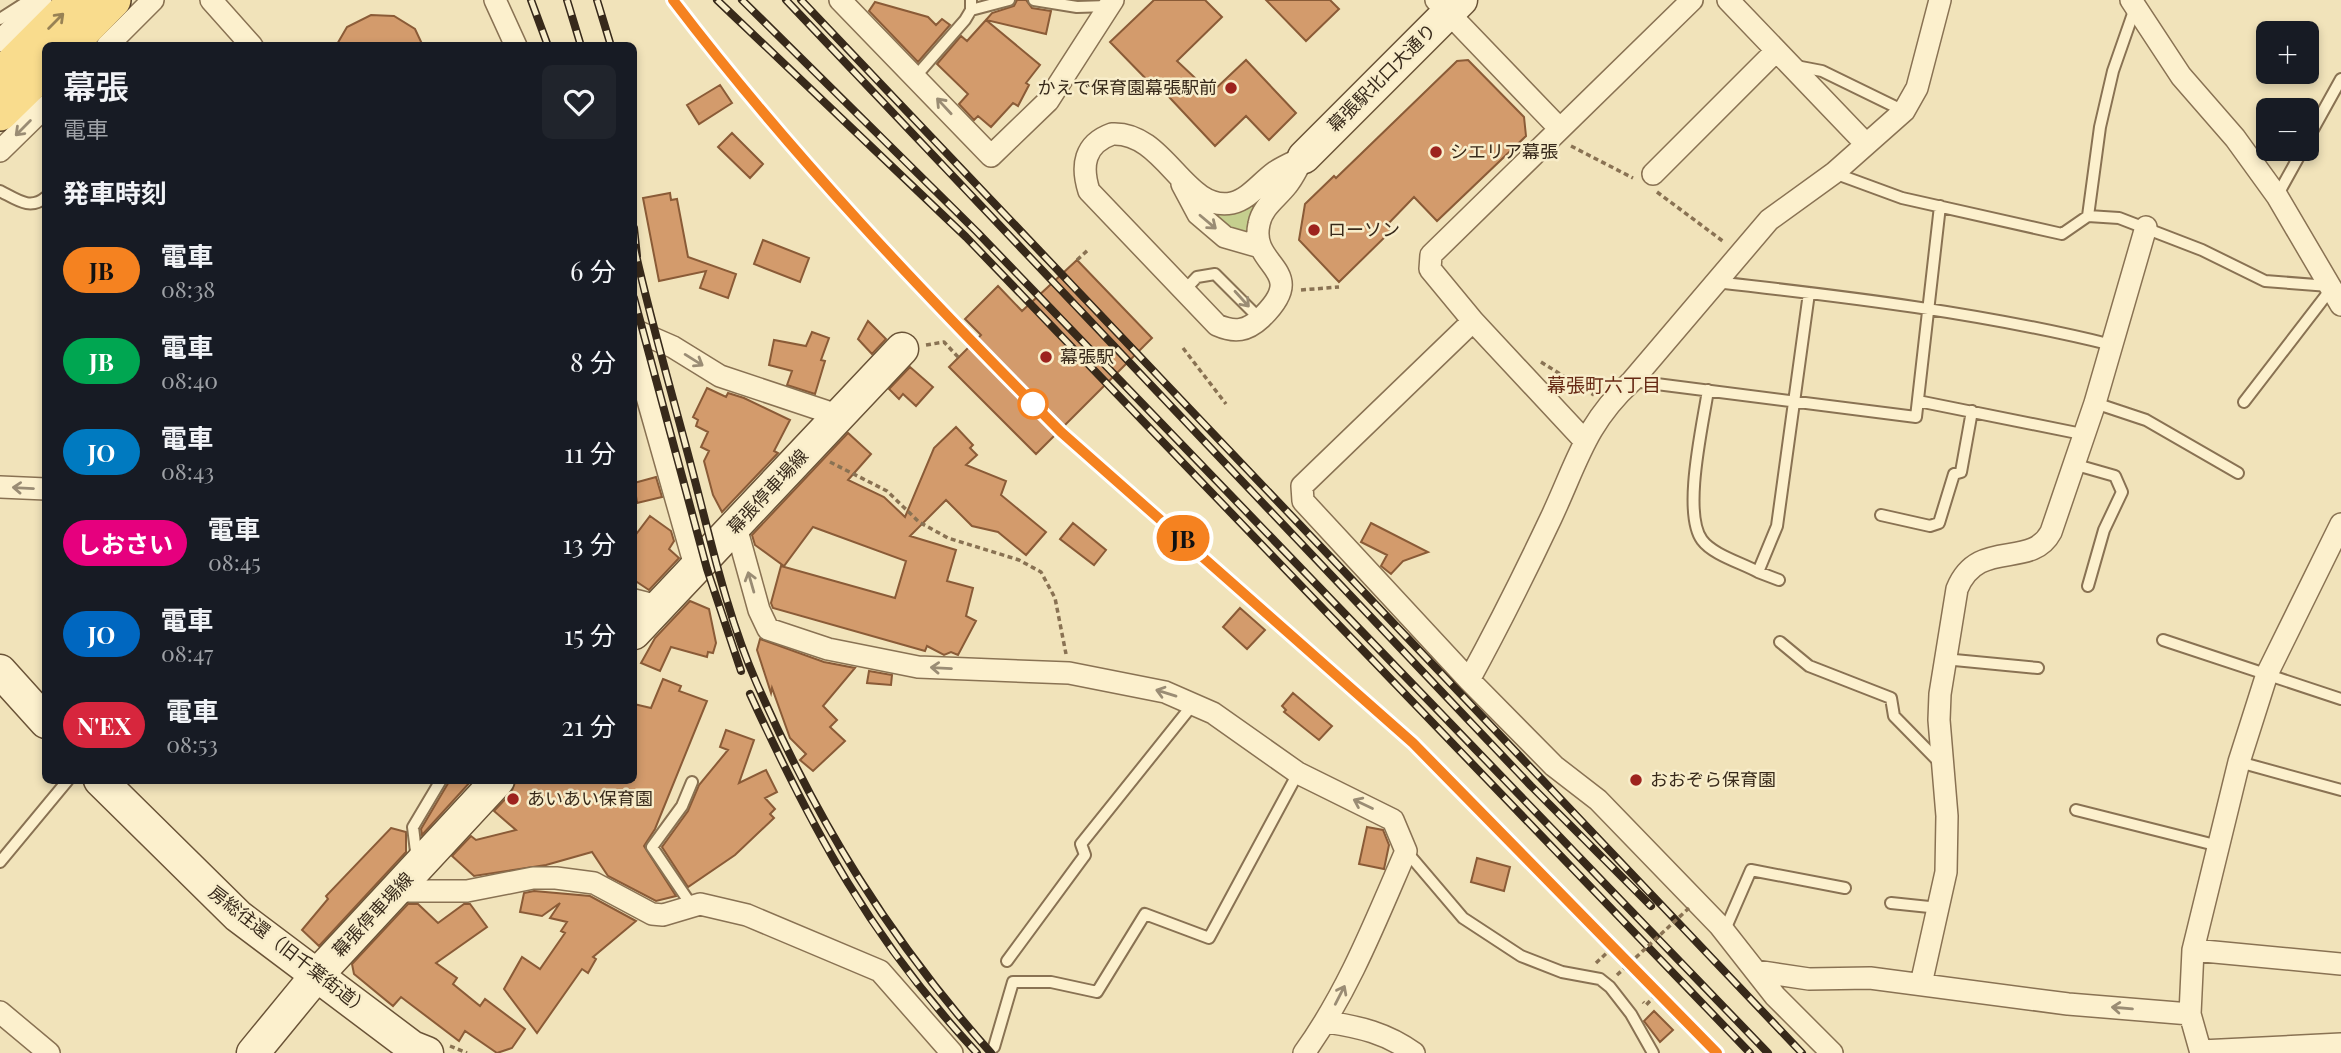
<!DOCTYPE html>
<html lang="ja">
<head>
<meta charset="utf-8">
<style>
	body { margin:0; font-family:"Playfair Display","Noto Sans JP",serif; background:#20242c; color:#f1f3f6; height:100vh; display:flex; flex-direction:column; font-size:26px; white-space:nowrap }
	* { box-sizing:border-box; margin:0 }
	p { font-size:23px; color:#9ea1a6 }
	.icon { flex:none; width:38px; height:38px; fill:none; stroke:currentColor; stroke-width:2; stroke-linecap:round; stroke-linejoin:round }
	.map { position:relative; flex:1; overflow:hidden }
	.sheet { position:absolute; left:42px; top:42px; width:595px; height:742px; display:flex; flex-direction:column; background:#171b24; border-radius:10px; box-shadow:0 4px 10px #0003 }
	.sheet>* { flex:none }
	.badge { padding:0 14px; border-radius:23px; font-size:24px; line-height:46px }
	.controls { position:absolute; left:2256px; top:21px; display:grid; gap:14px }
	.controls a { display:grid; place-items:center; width:63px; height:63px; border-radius:10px; background:#171b24; box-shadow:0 4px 10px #0003; font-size:35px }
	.map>.badge { position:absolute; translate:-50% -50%; box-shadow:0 0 0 4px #fff }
	h2 { padding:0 21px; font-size:26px; line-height:63px }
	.round { display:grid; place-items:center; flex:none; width:74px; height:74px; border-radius:10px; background:#20242c }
	.head { display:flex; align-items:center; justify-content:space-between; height:119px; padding:0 21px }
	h1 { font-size:33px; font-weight:600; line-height:52px }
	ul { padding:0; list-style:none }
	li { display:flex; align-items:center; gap:21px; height:91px; padding:0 21px }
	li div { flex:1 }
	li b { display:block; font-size:26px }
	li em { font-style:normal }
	li .badge { min-width:77px; font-weight:700; text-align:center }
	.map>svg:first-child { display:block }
</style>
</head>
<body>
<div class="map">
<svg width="2341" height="1053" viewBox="0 0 2341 1053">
	<rect width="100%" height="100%" fill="#f1e3ba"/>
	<path fill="#c5cf8e" d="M1269 184 1254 232C1234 238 1221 224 1207 211Z"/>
	<path fill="#d39b6c" stroke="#8a5b37" stroke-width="2" d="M1017 0H1026L1032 8 1051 11 1046 34 986 20 992 13 1014 6Z
		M1154 0H1205L1222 17 1177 61 1211 93 1246 60 1296 113 1269 140 1246 116 1215 146 1155 82 1152 85 1110 42Z
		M1266 0H1330L1339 9 1306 41Z
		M875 2 928 17 936 25 942 19 950 25 918 62 869 11Z
		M371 15 394 16 415 29 423 46H336L347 27Z
		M986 20 1040 65 1026 83 1029 85 1018 106 1013 103 991 127 978 116 974 120 959 104 968 94 937 64 961 36 967 41Z
		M1468 60 1524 117 1526 136 1437 221 1414 197 1386 226 1391 231 1339 282 1299 240 1305 204 1334 176 1336 178 1457 61Z
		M720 85 732 103 699 124 687 105Z
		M732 133 763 164 750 178 718 147Z
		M670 193 671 200 677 199 688 257 736 274 728 298 700 288 706 271 659 281 643 198Z
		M763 240 809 258 800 282 754 264Z
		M1077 260 1152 338 1036 454 949 367 981 335 965 319 998 286 1022 311Z
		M868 321 886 339 872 354 858 339Z
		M812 332 829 338 821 360 825 361 815 394 787 385 792 371 769 365 774 340 806 346Z
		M910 367 933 387 916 406 903 394 899 399 889 389Z
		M707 388 726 397 728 393 744 398 790 420 774 451 778 453 722 512 713 495 704 461 709 451 701 447 708 432 696 426 698 420 693 417Z
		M956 427 973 445 970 448 977 455 966 465 1006 481 1001 495 1046 532 1026 555 998 532 972 526 946 500 910 536 956 550 947 581 973 588 966 616 976 621 958 655 951 652 944 655 927 646 925 651 773 608 771 603 781 566 895 598 906 561 813 527 784 566 755 545 752 535 848 433 871 454 848 480 884 497 905 517 934 448Z
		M656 477 662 497 637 503 634 483Z
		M650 516 671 531 674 541 669 549 679 558 649 590 634 580V537Z
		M1073 523 1106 550 1094 565 1060 539Z
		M1371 523 1428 552 1403 561 1391 574 1381 566 1387 555 1361 542Z
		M690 601 709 609 716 643 713 653 708 652 707 657 671 647 660 671 641 663 655 638Z
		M1240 608 1265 630 1247 649 1223 627Z
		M760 639 824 662 855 668 823 706 837 720 830 727 845 741 813 771 800 760 806 754 790 738 772 688 771 693 757 650Z
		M869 671 892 675 891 685 867 683Z
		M663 679 681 686 679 691 707 701 655 829 644 846 676 896 656 901 608 876 592 852 546 865 474 876 452 856 471 836 476 840 516 830 494 811 511 793 516 780H634V704L651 708Z
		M1293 693 1332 726 1319 740 1284 712 1286 710 1282 706Z
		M726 730 754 740 739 783 766 770 777 792 765 798 775 809 770 814 774 818 735 855 688 887 662 847 688 811 699 785 728 750 720 747Z
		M450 780H472L422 835 421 829Z
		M1367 827 1383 830 1389 845 1384 869 1359 864Z
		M391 828 406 832V852L319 946 302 930 328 899 326 896Z
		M1477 858 1510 867 1504 891 1471 882Z
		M534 891 590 896 636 921 593 957 596 959 588 973 582 969 537 1033 504 989 522 957 540 969 565 933 561 931 567 922 550 918 560 903 542 916 520 912 524 893Z
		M408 904H418L438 923 464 904H470L487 927 436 963 457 978 453 984 480 1006 485 999 525 1029 512 1048 497 1053 465 1031 459 1041 401 997 393 1006 354 974 352 964Z
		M1654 1011 1673 1030 1660 1042 1644 1021Z"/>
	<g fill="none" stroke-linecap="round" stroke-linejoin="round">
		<g stroke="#897253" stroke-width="14">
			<path id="lane" d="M1034 0 1077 7 1108 6
				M971 10 1009 0
				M0 19 25 3 30 7
				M1796 66 1822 71 1904 111
				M916 76 965 20 971 10V0
				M2306 142 2341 79
				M1834 173 1902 198 2062 234 2088 216 2119 218 2202 250 2265 281 2329 286
				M0 191C16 199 30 211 46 197
				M2277 196 2303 149
				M2088 216 2100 127 2113 71 2135 8
				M1716 282C1849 297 1983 313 2112 345
				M1183 292 1197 277 1215 274 1260 319
				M1633 381 1916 417 1940 206
				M1708 390C1703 424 1682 513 1702 540 1713 555 1742 563 1758 572L1777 526 1809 293
				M1918 401 2082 434
				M2244 402 2331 289
				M2095 403 2146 420 2238 473
				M2073 464 2115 476 2122 492 2104 530 2088 586
				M1881 515 1930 526 1939 523 1954 474 1961 472 1972 411
				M1758 572 1779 580
				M2163 640 2341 699
				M1780 642 1809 666 1891 698 1894 716 1941 764
				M1944 659 2038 668
				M2239 762 2341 790
				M692 782 682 806 652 847 692 906
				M2076 810 2219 846
				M1406 851 1463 918 1521 956 1562 972 1600 979 1610 987 1631 1014 1653 1053
				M417 860 413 827 441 780
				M0 862 68 780
				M1891 903 1939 908
				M1724 932 1751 870 1845 888
				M1007 961 1085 855 1081 844 1194 703
				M994 1047 1013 982H1051L1097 992 1145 914 1209 938 1298 773"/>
		</g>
		<g stroke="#897253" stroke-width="24">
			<path id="street" d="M211 0 252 46
				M495 0 516 46
				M840 0 991 156 1048 101 1113 0
				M1436 0 1560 129
				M1728 0 1866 144
				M2131 0 2181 76 2235 138 2277 196 2341 305
				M0 41 41 0
				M107 46 153 0
				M1112 134C1165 131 1185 213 1232 203 1249 199 1261 182 1275 172 1284 166 1294 162 1304 157 1298 166 1294 177 1287 185 1277 198 1262 207 1259 224 1249 268 1312 269 1261 318 1247 331 1235 333 1217 325L1089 191C1081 166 1084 144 1112 134Z
				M0 151 46 106
				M1653 174 1776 51
				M1182 184 1198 214 1225 237 1260 247
				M1473 321 1430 269 1431 255 1692 0
				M634 330 673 347 720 376 837 415
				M634 351 695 566
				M1584 440 1473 321 1302 486 1303 501 1469 680 1554 766 1598 800 1720 926 1775 996 1832 1053
				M0 487 46 489
				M736 527 759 610 768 629 828 649 918 667 1069 673 1165 692 1213 713 1298 773 1393 820 1406 851C1376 920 1348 992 1304 1053
				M634 600 658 606
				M1469 680C1498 627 1525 573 1551 518 1577 463 1585 424 1632 381L1769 220 1834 173 1904 111 1917 88 1940 0
				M397 891H467L533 878H556L594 883 652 914 663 915 700 904 747 915 880 971 952 1053
				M2193 950 2341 964
				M1756 971 1809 979 1870 978 2068 1004 2190 1014
				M1921 984 1946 872 1947 816 1939 720 1940 694 1957 589C1978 537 2031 570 2051 532L2095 403 2146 227
				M0 1012 49 1053
				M1327 1022C1360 1027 1386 1033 1414 1053
				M2201 1051 2341 1044
				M2201 1053 2190 1014 2193 950 2239 762 2267 674 2341 524"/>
		</g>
		<g stroke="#6a5337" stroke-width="35">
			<path id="secondary" d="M1304 157 1461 0
				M634 633 902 349
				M0 671 46 722
				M100 780 238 916 412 1047 427 1053
				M253 1053 317 975 498 780"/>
		</g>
		<g stroke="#563f28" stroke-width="38">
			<path id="primary" d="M68 46 113 0
				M0 77 77 0
				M0 113 46 68"/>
		</g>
		<path stroke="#897253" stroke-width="3.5" stroke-dasharray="5 3.5" stroke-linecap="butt" d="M1571 146 1633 178
			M1657 192 1724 242
			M1077 260 1088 250
			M1301 290 1339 287
			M926 345 944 342 959 358
			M1183 348 1226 404
			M1541 362 1594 395
			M830 462 887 491 919 522 948 538 1019 560 1041 572 1055 598 1066 654
			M1596 963 1611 949 1656 995 1646 1005 1643 1002
			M450 1046 467 1053"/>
		<use href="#lane" stroke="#fcf0cd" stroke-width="10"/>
		<use href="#street" stroke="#fcf0cd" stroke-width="21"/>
		<use href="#secondary" stroke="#fcf0cd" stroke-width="32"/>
		<use href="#primary" stroke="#f9dc8d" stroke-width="35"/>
		<g stroke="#37291a" stroke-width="8">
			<path id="rail" d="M531 0 548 46
				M567 0 581 46
				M597 0 611 46
				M673 0C791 154 924 295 1061 432L1413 743 1717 1053
				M717 0 966 237 1750 1053
				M742 0 977 232 1768 1053
				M786 0 1531 786 1651 906
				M801 0 1802 1053
				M634 228 637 256
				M634 246C651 323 674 400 694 477 712 546 728 618 757 684 818 823 890 940 991 1053
				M634 298 707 569 741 671
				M750 694C814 833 872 940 977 1053"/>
		</g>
		<use href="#rail" stroke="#f8edca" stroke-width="5" stroke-dasharray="16" stroke-linecap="butt"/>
		<path stroke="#897253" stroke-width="3.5" stroke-dasharray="5 3.5" stroke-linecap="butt" d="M1617 975 1689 908"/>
	</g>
	<defs><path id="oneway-shaft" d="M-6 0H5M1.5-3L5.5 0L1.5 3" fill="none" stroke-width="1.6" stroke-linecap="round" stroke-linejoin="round" transform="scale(1.75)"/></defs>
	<use stroke="#988254" href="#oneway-shaft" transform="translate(56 21) rotate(-45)"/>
	<g stroke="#9a8c74">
		<use href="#oneway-shaft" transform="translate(944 106) rotate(-133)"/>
		<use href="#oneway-shaft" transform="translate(23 128) rotate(135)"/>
		<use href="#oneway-shaft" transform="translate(1208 222) rotate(40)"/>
		<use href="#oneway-shaft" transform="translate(1242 299) rotate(48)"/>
		<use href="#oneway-shaft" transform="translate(694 360) rotate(32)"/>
		<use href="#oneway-shaft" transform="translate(23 488) rotate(-177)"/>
		<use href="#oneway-shaft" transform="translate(751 582) rotate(-106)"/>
		<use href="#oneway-shaft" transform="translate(941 668) rotate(-177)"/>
		<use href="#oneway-shaft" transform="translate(1166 693) rotate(-163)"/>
		<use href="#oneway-shaft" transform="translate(1363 804) rotate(-155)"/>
		<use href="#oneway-shaft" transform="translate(1340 995) rotate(-63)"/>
		<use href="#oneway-shaft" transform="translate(2122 1008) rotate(-175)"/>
	</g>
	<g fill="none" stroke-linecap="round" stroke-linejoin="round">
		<g stroke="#fff" stroke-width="16">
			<path id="line" d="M673 0C791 155 924 294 1061 432L1413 743 1717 1053"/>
		</g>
		<use href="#line" stroke="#f58220" stroke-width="10"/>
	</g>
	<g fill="#9d231e" stroke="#f8edca" stroke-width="2.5">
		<circle cx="1231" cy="88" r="7"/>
		<circle cx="1436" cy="152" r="7"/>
		<circle cx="1314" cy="230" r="7"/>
		<circle cx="1046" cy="357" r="7"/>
		<circle cx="1636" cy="780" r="7"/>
		<circle cx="513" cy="799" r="7"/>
	</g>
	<circle fill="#fff" stroke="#f58220" stroke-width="3.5" cx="1033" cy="404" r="14"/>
	<g text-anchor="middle" stroke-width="5" stroke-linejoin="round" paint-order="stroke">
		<g font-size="18" fill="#37291a" stroke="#f8edca">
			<text transform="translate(1382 78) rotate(-45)" y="6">幕張駅北口大通り</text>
			<text transform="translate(768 492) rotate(-47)" y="6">幕張停車場線</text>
			<text transform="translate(373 915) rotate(-47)" y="6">幕張停車場線</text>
			<text transform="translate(289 951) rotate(38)" y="6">房総往還（旧千葉街道）</text>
		</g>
		<g font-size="18" fill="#37291a" stroke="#f8edca" text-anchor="start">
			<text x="1217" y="94" text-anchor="end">かえで保育園幕張駅前</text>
			<text x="1450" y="158">シエリア幕張</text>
			<text x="1328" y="236">ローソン</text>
			<text x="1060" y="363">幕張駅</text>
			<text x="1650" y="786">おおぞら保育園</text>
			<text x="527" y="805">あいあい保育園</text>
		</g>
		<g font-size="19" fill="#672a15" stroke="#f8edca">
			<text x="1604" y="392">幕張町六丁目</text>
		</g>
	</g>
</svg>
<div class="controls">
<a>+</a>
<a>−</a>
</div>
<b class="badge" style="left:1183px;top:538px;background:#f58220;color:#111">JB</b>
<section class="sheet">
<div class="head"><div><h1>幕張</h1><p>電車</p></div><a class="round"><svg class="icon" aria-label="heart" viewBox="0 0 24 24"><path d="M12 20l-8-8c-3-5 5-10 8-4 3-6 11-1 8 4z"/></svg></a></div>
<h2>発車時刻</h2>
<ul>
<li><span class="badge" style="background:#f58220;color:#111">JB</span><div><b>電車</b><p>08:38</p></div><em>6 分</em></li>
<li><span class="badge" style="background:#00a651;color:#fff">JB</span><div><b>電車</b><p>08:40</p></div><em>8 分</em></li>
<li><span class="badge" style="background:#007ac0;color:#fff">JO</span><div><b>電車</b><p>08:43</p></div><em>11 分</em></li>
<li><span class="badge" style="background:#e6007e;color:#fff">しおさい</span><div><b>電車</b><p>08:45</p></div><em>13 分</em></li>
<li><span class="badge" style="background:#0067c0;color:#fff">JO</span><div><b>電車</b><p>08:47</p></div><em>15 分</em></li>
<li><span class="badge" style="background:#d7263d;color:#fff">N'EX</span><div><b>電車</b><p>08:53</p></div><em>21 分</em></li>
</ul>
</section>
</div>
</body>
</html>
